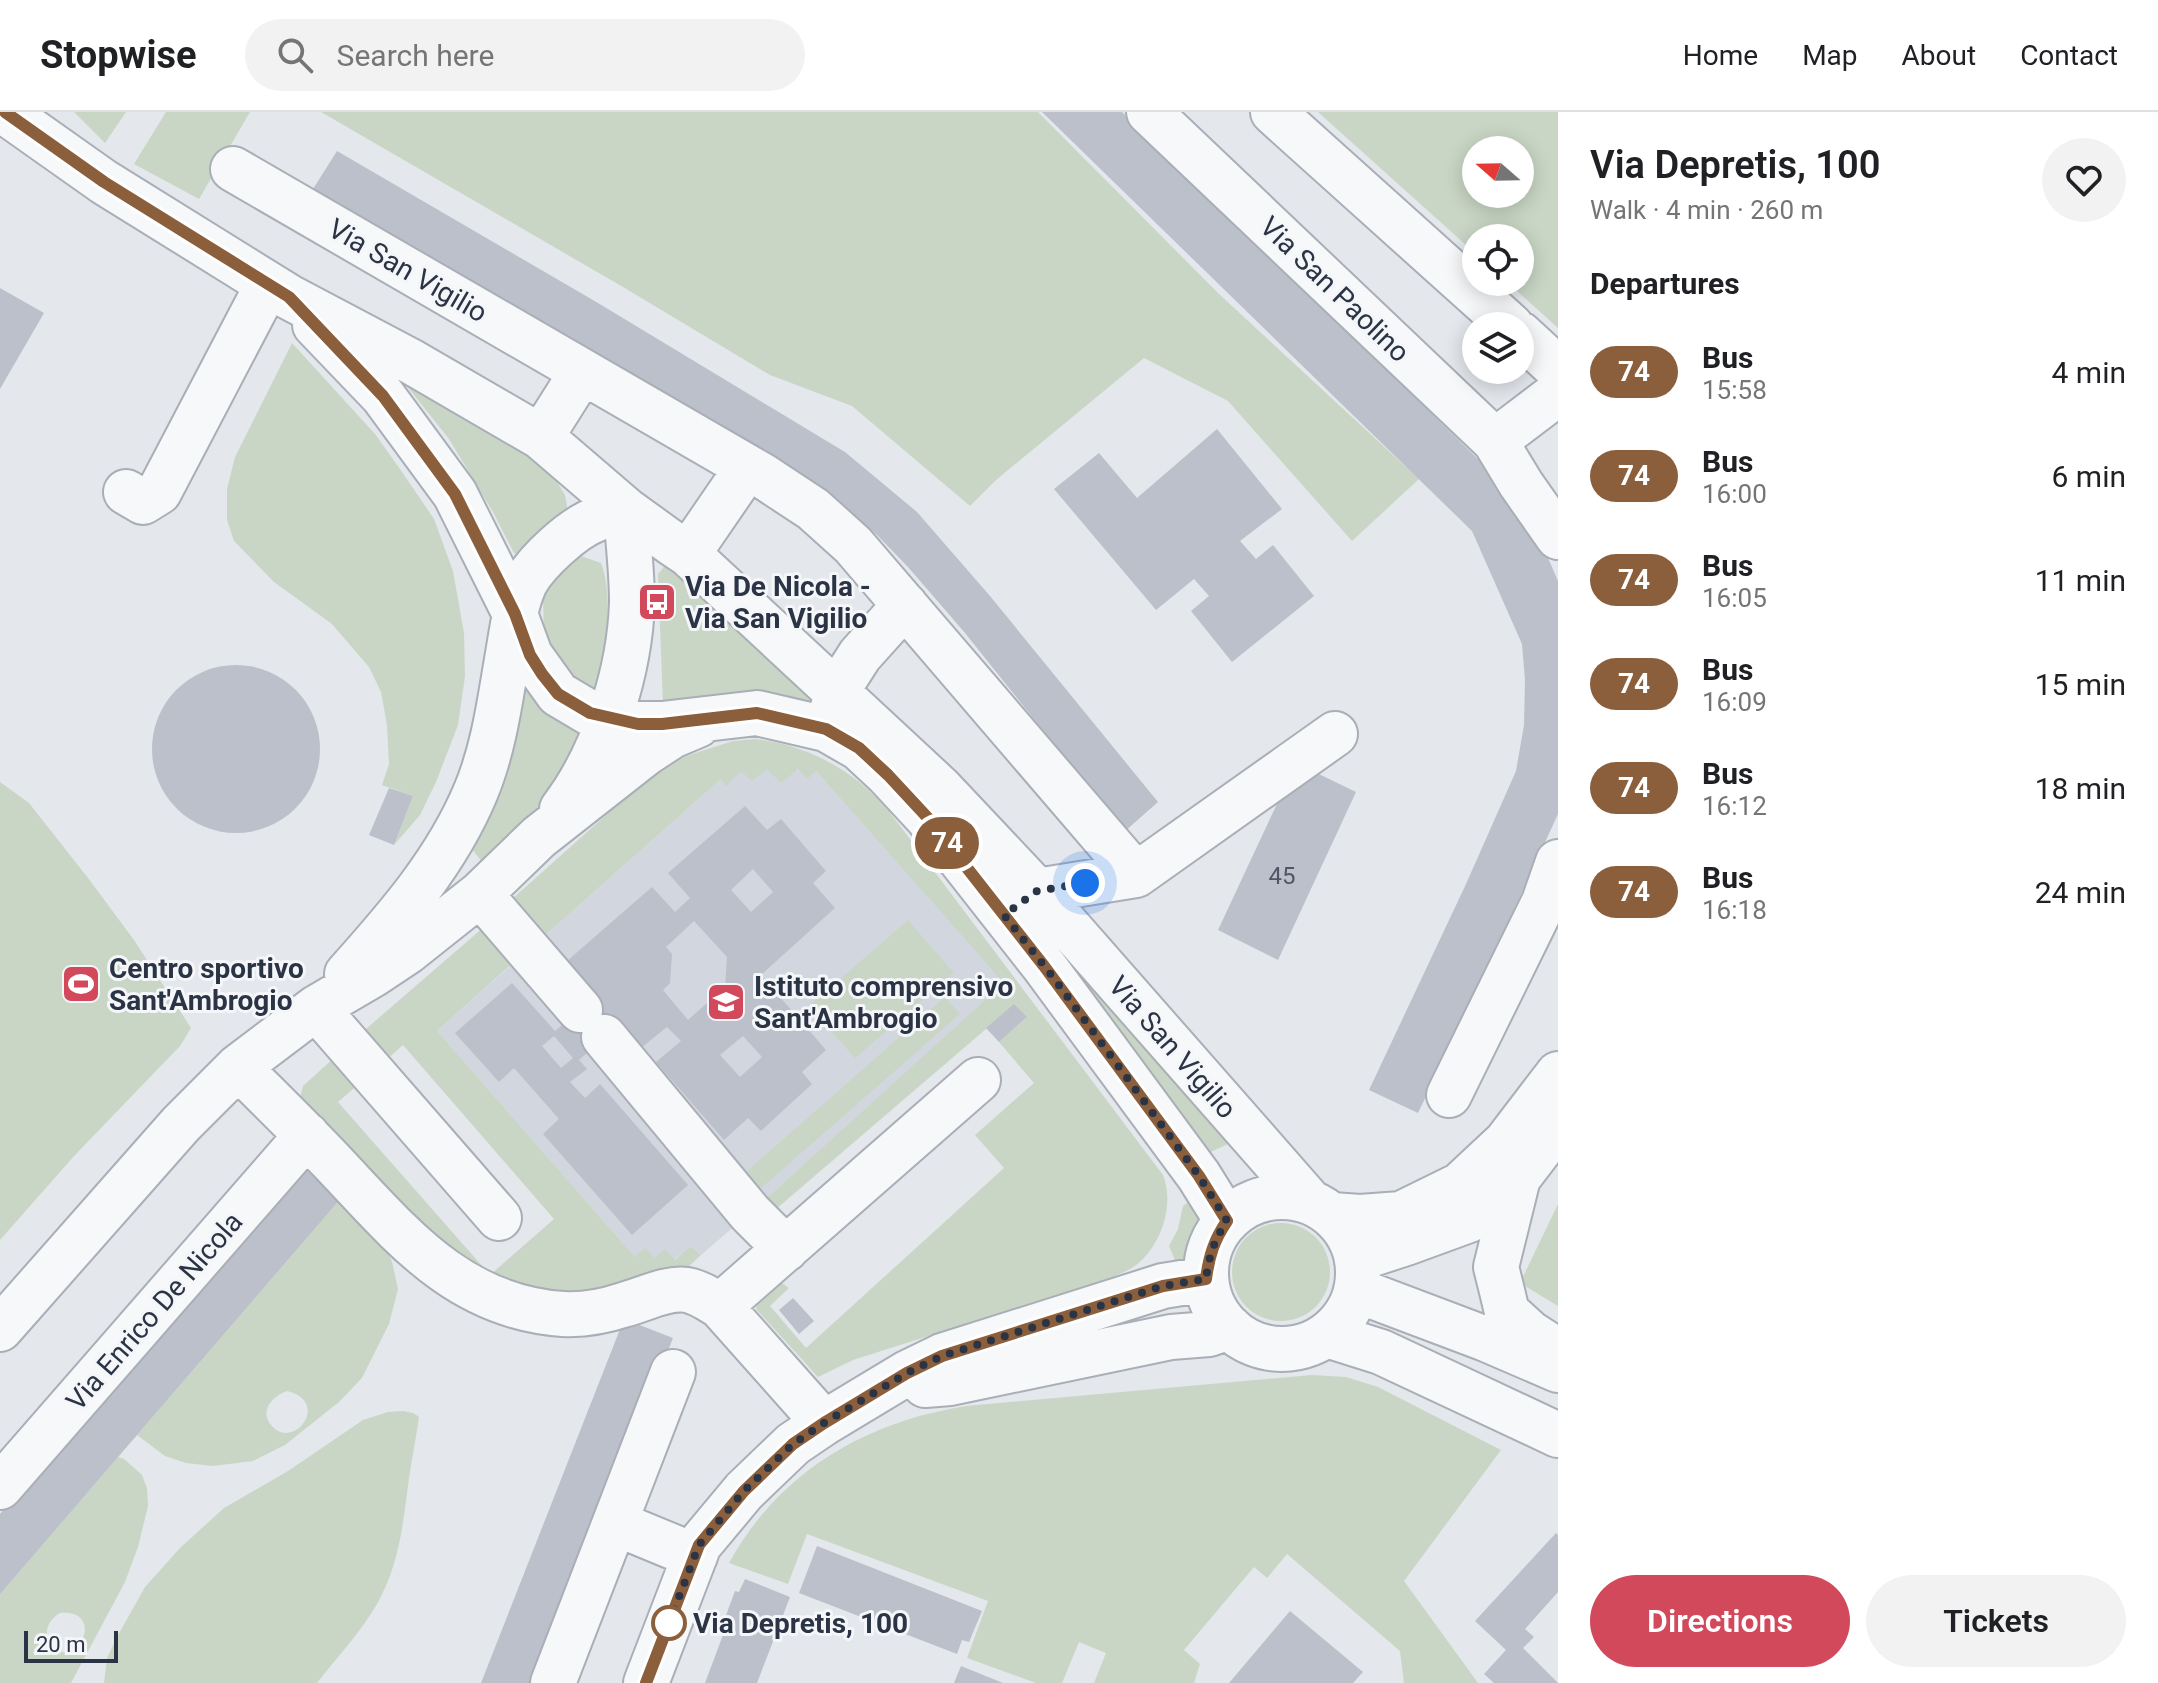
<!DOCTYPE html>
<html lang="en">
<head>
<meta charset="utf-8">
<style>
	body { margin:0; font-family:Roboto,sans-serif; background:#f2f2f2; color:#202124; height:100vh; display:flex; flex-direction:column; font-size:30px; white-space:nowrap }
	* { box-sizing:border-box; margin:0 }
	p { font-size:26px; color:#757577 }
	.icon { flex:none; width:44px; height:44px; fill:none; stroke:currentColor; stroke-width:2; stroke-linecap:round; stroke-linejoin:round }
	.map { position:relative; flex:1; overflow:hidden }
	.panel { display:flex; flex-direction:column; background:#fff; width:600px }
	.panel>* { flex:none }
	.badge { padding:0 16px; border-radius:26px; font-size:28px; line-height:52px }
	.needle { width:52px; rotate:290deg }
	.fabs { position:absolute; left:1462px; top:24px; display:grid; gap:16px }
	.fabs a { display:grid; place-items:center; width:72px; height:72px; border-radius:50%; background:#fff; box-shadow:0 4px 20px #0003; font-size:40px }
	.scale { position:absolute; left:24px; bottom:20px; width:94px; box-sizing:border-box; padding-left:8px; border:4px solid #2b3445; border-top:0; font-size:22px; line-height:28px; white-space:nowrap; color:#2b3445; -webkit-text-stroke:6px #f4f6f9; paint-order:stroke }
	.you { position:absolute; width:40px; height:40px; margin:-20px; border:6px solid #fff; border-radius:50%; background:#1a73e8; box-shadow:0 0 0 12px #1a73e833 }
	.map>.badge { position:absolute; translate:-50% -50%; box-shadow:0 0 0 4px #fff }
	h2 { padding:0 32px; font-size:30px; line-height:72px }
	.round { display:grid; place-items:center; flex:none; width:84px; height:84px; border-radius:42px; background:#f2f2f2 }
	.headline { display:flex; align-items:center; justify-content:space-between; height:136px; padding:0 32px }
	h1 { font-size:38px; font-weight:600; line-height:60px }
	.cta { display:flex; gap:16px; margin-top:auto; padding:16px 32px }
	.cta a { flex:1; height:92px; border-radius:48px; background:#d1495b; color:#fff; font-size:32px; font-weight:600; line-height:92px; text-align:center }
	.cta a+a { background:#f2f2f2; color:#202124 }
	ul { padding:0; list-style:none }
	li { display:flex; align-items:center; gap:24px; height:104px; padding:0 32px }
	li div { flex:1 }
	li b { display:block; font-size:30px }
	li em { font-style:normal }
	li .badge { min-width:88px; font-weight:700; text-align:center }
	header { display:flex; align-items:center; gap:48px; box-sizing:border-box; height:112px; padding:0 40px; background:#fff; border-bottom:2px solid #e0e0e0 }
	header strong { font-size:38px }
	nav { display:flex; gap:44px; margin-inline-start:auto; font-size:28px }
	.search { width:560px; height:72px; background:#f2f2f2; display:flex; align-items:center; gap:20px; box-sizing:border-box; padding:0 28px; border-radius:44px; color:#757577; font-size:30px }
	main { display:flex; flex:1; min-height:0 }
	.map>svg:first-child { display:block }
</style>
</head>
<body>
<header>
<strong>Stopwise</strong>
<div class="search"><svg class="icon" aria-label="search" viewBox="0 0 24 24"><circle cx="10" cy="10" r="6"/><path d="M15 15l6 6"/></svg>Search here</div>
<nav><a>Home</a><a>Map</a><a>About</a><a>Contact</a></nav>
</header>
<main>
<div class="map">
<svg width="1558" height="1571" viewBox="0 0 1558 1571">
	<rect width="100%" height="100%" fill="#e4e7ec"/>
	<path fill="#d2d6de" d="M767 657 816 659 1005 871 759 1093 701 1143 690 1134 674 1148 635 1145 437 919 721 667 741 659Z"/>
	<path fill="#c9d6c5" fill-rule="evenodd" d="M74 0H126L105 31Z
		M166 0H250L199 87 134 52Z
		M321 0H1038L1219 182 1419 367 1352 429 1228 289 1144 246 996 368 970 394 852 294 770 263 623 175Z
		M1318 0H1558V216L1507 170H1520V126H1476V142ZM1520 38V82H1476V38Z
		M292 231 375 322 402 360 434 407 453 459 464 521 465 564 458 613 436 670 420 703 394 733 413 684 382 673 389 652 387 613 381 580 369 555 332 512 274 470 234 429 227 408V377L235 345Z
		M398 263 455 287 551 360 565 383 569 407 526 446 514 441 493 400 449 327Z
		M581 444 601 451C614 485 605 536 599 572L589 578 567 566 544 524 543 484 557 459Z
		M668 450 821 586 811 593H663L658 462Z
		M524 571 584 618 529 717 486 755 471 736Z
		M755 627C809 633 853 658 888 698L1163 1063C1174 1091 1163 1127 1142 1148 1133 1157 1120 1162 1108 1167L853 1248 818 1265 757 1198 754 1190 779 1169 789 1176 770 1194 806 1236 1004 1056 975 1023 1034 971 999 930 1026 906 1014 893 768 1104 759 1093 1004 871 816 659 807 667 798 657 781 671 767 657 752 669 741 659 726 674 721 667 543 825 511 788 633 679 680 646 733 629Z
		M0 670 29 691 88 766 134 828 191 916 180 934 75 1043 0 1128Z
		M1033 806 1230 1031 1202 1044Z
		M908 808 954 861 855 946 809 894Z
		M485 814 515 849 437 919 635 1145 645 1136 655 1146 665 1137 675 1148 690 1134 701 1143 675 1167 570 1189 474 1170 299 991 303 974 336 944 360 971 338 990 490 1163 554 1107 403 933 384 950 359 923Z
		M945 885 960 902 752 1084 738 1067Z
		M343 1084 378 1111 392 1150 398 1177 389 1212 362 1266 339 1290 285 1333 253 1349 213 1354 186 1351 165 1344 137 1323ZM287 1279C332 1290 293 1340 271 1313 259 1298 273 1284 287 1279Z
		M1197 1084 1200 1103 1185 1145 1177 1153 1169 1134 1178 1117 1183 1094Z
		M1558 1092V1194L1520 1171Z
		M1232 1160a49 49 0 1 1 98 0a49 49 0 1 1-98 0Z
		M1312 1263 1346 1265 1378 1275 1501 1338 1404 1469 1478 1571H1404L1400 1539 1287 1442 1267 1466 1254 1455 1184 1538 1200 1552 1194 1571H1094L1106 1541 1079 1530 1062 1571H1036L967 1546 988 1489 807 1422 788 1472 729 1451C779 1360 865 1310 966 1294Z
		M403 1299 413 1301 419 1305C416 1326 412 1346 409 1366 403 1411 400 1451 377 1492 361 1520 337 1545 317 1571H104L107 1546 117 1525 145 1475 180 1436 224 1396 288 1359 363 1308 388 1300Z
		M118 1345 124 1347 142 1363 147 1376 148 1394 138 1435 125 1470 71 1571H0V1481ZM60 1501C108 1497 76 1562 52 1533 42 1521 48 1508 60 1501Z"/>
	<path fill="#bbc0ca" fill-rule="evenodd" d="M1042 0H1122L1478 347 1509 383 1538 423 1558 469V702L1475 882 1418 1001 1369 978 1466 772 1516 659 1524 613 1525 568 1522 532 1472 419Z
		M337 39 598 191 845 340 917 400 990 484 1158 690 1124 720 965 521 908 455 877 423 830 382 687 294 313 77Z
		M0 176 44 201 0 277Z
		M1217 317 1282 397 1240 429 1256 447 1273 433 1314 484 1232 550 1191 499 1209 484 1194 467 1156 498 1054 377 1099 341 1137 386Z
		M152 637a84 84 0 1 1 168 0a84 84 0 1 1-168 0Z
		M1296 651 1356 680 1278 848 1218 818Z
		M389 676 413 684 394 733 369 723Z
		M745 694 767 718 781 707 826 759 813 771 835 796 761 863 826 938 802 960 812 972 761 1019 748 1006 724 1028 656 950 681 929 667 915 642 935 621 911 579 948 587 957 570 970 585 986 600 972 688 1073 632 1123 543 1022 559 1007 514 956 499 970 455 921 512 871 555 919 597 884 567 849 652 775 675 800 690 786 668 761ZM753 757 773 780 751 800 731 778ZM694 809 727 845 725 875 688 908 663 878 670 871 672 842 666 835ZM554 924 573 946 561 956 542 934ZM743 924 762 945 740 965 720 943Z
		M1014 892 1027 905 999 930 986 916Z
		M303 1049 343 1084 0 1482V1402Z
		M793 1186 814 1209 799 1222 779 1198Z
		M624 1207 673 1226 538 1571H481Z
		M1556 1421 1558 1423V1480L1525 1517 1534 1525 1523 1536 1558 1571H1494L1484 1562 1506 1538 1475 1509Z
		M817 1434 982 1499 969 1530 962 1528 957 1542 799 1481Z
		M745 1467 790 1485 757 1571H705L726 1515 722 1514 735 1479 739 1480Z
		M1290 1499 1363 1560 1353 1571H1229Z
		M961 1554 1003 1571H954Z"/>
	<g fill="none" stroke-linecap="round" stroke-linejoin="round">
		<g stroke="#a9aeb7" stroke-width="48">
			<path id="minor" d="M5 0 104 70 289 185 412 250 541 325 626 398 673 432 688 442 940 676 1037 779 1310 1090
				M1149 0 1495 329 1521 372 1558 425
				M1273 0 1511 214
				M233 57 763 364 813 397 853 433 1136 763
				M315 213 383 284 455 382 515 502 530 543 558 582 590 601 638 612H662L757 601 826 617 859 636 888 663 927 705 1044 854 1199 1064 1227 1109
				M1520 222 1558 257
				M541 325 582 260
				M1495 329 1558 281
				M126 380 143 390 159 380 268 172
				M688 442 747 356
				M830 608 837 579 860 543 905 493
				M562 697C604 642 630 558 632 490 632 460 628 428 626 398
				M480 782 580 898
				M1018 792 1037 779 1136 763 1335 622
				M347 862C397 806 447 749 476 679 494 636 500 588 508 542 512 519 515 493 525 471 537 449 573 416 597 407 606 403 616 401 626 398
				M316 896 499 1106
				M604 925 750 1101 786 1137
				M238 955C271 988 304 1020 336 1054 402 1124 459 1195 563 1202 582 1203 605 1199 623 1193 643 1188 666 1175 687 1178 699 1180 710 1188 720 1194L824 1311
				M1449 983 1544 790 1558 750
				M1518 1066 1496 1155 1502 1179 1507 1200 1530 1221 1558 1239
				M1206 1161a76 76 0 1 1 152 0a76 76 0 1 1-152 0Z
				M1332 1103 1360 1105 1401 1102 1460 1073 1506 1030 1558 962
				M1357 1147 1406 1131 1469 1108 1518 1066 1558 1014
				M1356 1178 1486 1227 1558 1258
				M720 1194 978 968
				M0 1217 181 1012 238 955 316 896 374 862 407 840 480 782 539 725 646 641 672 624 698 613
				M1327 1223 1381 1240 1558 1323
				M925 1273 950 1271 1171 1225 1209 1222 1229 1215
				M0 1375 307 1023
				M615 1411 695 1444
				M553 1571 673 1260
				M646 1571 699 1433 744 1379 793 1332 824 1311 907 1261 942 1244 1163 1174 1206 1167"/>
		</g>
		<use href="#minor" stroke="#f7f8fa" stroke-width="44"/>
	</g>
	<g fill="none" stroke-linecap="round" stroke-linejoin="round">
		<g stroke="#fff" stroke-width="18">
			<path id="line" d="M5 0 104 70 289 185 383 284 455 382 515 502 530 543 542 562 558 582 590 601 638 612H662L757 601 826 617 859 636 888 663 927 705 1044 854 1199 1064 1227 1109C1214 1128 1209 1144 1206 1167L1163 1174 942 1244 907 1261 824 1311 793 1332 744 1379 699 1433 646 1571"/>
		</g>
		<use href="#line" stroke="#8b5e3c" stroke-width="12"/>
		<path stroke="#2b3445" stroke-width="8" stroke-dasharray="0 14.4" d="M669 1511 699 1433 744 1379 793 1332 824 1311 907 1261 942 1244 1163 1174 1206 1167C1209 1144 1214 1128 1227 1109L1199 1064 1053 865 1004 803 1037 779 1085 771"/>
	</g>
	<defs>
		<g id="bus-square" transform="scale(2)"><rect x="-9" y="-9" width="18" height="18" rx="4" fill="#d1495b" stroke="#f4f6f9"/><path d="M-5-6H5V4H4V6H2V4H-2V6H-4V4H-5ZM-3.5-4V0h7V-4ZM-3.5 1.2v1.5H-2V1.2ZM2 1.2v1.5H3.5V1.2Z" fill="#fff"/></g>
		<g id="stadium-square" transform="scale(2)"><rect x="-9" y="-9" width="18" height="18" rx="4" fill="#d1495b" stroke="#f4f6f9"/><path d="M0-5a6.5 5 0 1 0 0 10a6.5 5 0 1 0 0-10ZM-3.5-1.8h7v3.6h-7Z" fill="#fff"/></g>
		<g id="school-square" transform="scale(2)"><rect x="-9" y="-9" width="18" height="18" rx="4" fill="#d1495b" stroke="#f4f6f9"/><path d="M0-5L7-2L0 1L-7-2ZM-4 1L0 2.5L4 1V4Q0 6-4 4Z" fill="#fff"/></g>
	</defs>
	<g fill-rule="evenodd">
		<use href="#bus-square" x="657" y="490"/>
		<use href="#stadium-square" x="81" y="872"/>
		<use href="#school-square" x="726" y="890"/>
	</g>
	<circle fill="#fff" stroke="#8b5e3c" stroke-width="4" cx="669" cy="1511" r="16"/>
	<g text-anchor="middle" stroke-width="6" stroke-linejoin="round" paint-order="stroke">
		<g font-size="24" fill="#4f5766">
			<text x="1282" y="772">45</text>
		</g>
		<g font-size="28" fill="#2b3445" stroke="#f4f6f9">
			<text transform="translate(408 158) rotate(30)" y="10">Via San Vigilio</text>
			<text transform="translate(1335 177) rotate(44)" y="10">Via San Paolino</text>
			<text transform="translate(1173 935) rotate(49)" y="10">Via San Vigilio</text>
			<text transform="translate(154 1199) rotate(-49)" y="10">Via Enrico De Nicola</text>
		</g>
		<g font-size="28" font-weight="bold" fill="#2b3445" stroke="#f4f6f9" text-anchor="start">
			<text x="685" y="484">Via De Nicola -<tspan x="685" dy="32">Via San Vigilio</tspan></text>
			<text x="109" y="866">Centro sportivo<tspan x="109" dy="32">Sant'Ambrogio</tspan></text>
			<text x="754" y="884">Istituto comprensivo<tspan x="754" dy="32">Sant'Ambrogio</tspan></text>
		</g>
		<g font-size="28" font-weight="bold" fill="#2b3445" stroke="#f4f6f9" text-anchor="start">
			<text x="693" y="1521">Via Depretis, 100</text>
		</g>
	</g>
</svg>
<div class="fabs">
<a><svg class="needle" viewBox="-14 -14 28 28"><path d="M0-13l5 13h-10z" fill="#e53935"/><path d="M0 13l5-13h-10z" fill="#757577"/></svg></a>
<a><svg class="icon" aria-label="locate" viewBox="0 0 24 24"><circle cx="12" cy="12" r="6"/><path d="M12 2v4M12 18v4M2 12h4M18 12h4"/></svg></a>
<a><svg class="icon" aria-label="layers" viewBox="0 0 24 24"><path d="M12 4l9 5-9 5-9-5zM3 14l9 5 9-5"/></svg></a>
</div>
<div class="scale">20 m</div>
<div class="you" style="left:1085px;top:771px"></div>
<b class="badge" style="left:947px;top:731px;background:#8b5e3c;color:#fff">74</b>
</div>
<section class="panel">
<div class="headline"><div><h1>Via Depretis, 100</h1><p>Walk · 4 min · 260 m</p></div><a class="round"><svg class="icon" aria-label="heart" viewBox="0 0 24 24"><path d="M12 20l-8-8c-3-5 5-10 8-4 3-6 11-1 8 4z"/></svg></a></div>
<h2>Departures</h2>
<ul>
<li><span class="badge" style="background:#8b5e3c;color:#fff">74</span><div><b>Bus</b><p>15:58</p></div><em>4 min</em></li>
<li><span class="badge" style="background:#8b5e3c;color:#fff">74</span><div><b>Bus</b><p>16:00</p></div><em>6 min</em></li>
<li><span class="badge" style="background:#8b5e3c;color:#fff">74</span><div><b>Bus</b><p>16:05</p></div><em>11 min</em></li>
<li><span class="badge" style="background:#8b5e3c;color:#fff">74</span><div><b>Bus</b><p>16:09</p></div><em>15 min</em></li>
<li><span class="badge" style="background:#8b5e3c;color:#fff">74</span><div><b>Bus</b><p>16:12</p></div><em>18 min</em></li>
<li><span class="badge" style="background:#8b5e3c;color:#fff">74</span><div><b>Bus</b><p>16:18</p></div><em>24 min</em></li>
</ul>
<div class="cta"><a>Directions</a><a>Tickets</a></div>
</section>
</main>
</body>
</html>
